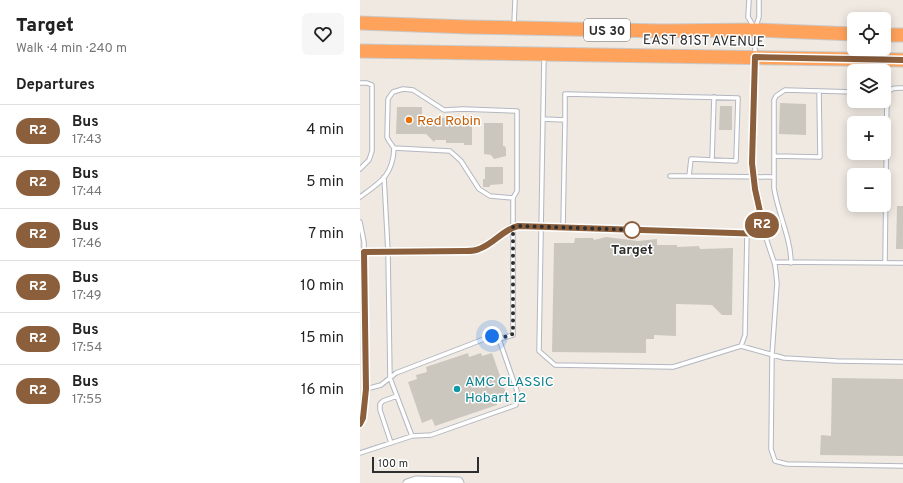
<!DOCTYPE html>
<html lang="en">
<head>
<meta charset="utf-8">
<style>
	body { margin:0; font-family:Overpass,sans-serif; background:#f6f6f6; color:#222; height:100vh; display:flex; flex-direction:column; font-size:15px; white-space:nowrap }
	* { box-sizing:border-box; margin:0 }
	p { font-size:13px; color:#767676 }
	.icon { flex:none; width:22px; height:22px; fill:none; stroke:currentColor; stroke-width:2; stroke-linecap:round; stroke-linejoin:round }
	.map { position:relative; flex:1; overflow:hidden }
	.side { display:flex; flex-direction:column; background:#fff; width:360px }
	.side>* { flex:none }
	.badge { padding:0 8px; border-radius:13px; font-size:14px; line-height:26px }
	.buttons { position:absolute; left:487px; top:12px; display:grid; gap:8px }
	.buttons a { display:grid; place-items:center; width:44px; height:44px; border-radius:6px; background:#fff; box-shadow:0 2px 10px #0003; font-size:20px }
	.scale { position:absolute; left:12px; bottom:10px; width:107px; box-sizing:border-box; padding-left:4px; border:2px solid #2e2e2e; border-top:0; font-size:11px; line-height:14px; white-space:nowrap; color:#2e2e2e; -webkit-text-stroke:3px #fff; paint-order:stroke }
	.you { position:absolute; width:20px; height:20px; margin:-10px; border:3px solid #fff; border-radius:50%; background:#1a73e8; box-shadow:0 0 0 6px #1a73e833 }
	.map>.badge { position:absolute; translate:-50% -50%; box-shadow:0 0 0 2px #fff }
	h2 { padding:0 16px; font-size:15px; line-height:36px }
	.round { display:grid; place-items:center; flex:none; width:42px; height:42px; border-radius:6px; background:#f6f6f6 }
	.head { display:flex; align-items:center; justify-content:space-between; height:68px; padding:0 16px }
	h1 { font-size:19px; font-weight:800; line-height:30px }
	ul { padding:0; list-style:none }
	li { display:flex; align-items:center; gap:12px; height:52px; padding:0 16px; border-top:1px solid #e0e0e0 }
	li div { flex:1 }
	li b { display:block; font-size:15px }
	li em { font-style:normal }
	li .badge { min-width:44px; font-weight:700; text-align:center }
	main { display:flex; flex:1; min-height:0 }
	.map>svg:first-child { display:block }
</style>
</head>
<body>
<main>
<section class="side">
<div class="head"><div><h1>Target</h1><p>Walk · 4 min · 240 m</p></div><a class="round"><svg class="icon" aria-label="heart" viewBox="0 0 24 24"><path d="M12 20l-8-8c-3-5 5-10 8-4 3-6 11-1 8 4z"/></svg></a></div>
<h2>Departures</h2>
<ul>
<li><span class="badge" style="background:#8b5e3c;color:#fff">R2</span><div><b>Bus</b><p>17:43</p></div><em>4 min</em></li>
<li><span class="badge" style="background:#8b5e3c;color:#fff">R2</span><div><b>Bus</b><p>17:44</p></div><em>5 min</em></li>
<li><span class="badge" style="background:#8b5e3c;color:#fff">R2</span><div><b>Bus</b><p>17:46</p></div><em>7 min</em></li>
<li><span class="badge" style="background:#8b5e3c;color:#fff">R2</span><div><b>Bus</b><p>17:49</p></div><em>10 min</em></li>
<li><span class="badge" style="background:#8b5e3c;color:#fff">R2</span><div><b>Bus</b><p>17:54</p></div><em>15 min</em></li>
<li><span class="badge" style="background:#8b5e3c;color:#fff">R2</span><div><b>Bus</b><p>17:55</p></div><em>16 min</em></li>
</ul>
</section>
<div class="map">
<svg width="543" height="483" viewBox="0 0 543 483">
	<rect width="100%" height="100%" fill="#efe9e1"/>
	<path fill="#cbc7bf" d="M420 103 446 104V135L419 134Z
		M360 106H372V130H359Z
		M37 107H62V118H112V145H104V143H86V140H75L74 142 66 134H36Z
		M124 123H143V146H145L146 149V156L134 159 131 155 124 154Z
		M125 167H143V184L130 185V187H123V179H125Z
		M537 206H543V249H536Z
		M246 237 278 241 297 239V245H317V247L339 246 340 249 373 248 372 315H362L352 305 316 304V336L294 335V339H286V353L192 352 194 243H214L215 238H233L234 240Z
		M108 353 109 357 121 353 122 356 132 353 147 396 136 400 137 405 75 426 72 419 62 423 48 382 57 379 56 375 67 372 66 367Z
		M472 378 543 379V456L460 455 461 435 471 436Z"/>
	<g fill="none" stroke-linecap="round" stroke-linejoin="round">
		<g stroke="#b4b7c1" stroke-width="5.5">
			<path id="lane" d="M389 0 388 17 394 27
				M154 25 155 0
				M396 26 399 17V0
				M395 54V32
				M184 56 179 351 195 365 313 367 381 346 424 358 477 361 543 362
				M394 60 392 163 395 189 403 229 415 265 417 283 412 355 411 449 415 461 427 464 543 466
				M0 83H7L12 85V151L9 160 0 169
				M183 119 205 120V94L378 98 376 161 331 159 329 176H310
				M34 148 29 141 27 137 28 99 33 92 43 89 53 90 84 110 103 109 157 111V191L153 198
				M414 156 460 157 459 91
				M352 160 354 97
				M329 176 414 177
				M24 177 28 252 30 378 52 436
				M0 197C21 182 33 175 34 148L90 151 101 161 119 189 130 196 153 198V335L139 339
				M0 222 4 242 6 389 3 417 0 424
				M203 228 205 120
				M5 253 106 251C110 251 115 251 119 249 134 244 142 231 158 226L405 233
				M414 262 543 263
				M431 263C431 238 418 214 414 188V100L416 96 425 90 494 92
				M525 263 527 93C532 87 536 88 543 88
				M381 346 385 335 387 233
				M31 443 20 410V404L23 401 37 396
				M0 453 52 436 71 435 156 405 157 391 139 339 132 336 36 373 21 385 6 389"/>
		</g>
		<g stroke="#b4b7c1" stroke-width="9">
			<path id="street" d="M47 483 56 480 99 481 100 483"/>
		</g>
		<g stroke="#c9c9c9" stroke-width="15">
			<path id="highway" d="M0 23 108 27 303 31 395 30 494 34
				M524 35H543
				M0 51 543 60"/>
		</g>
		<use href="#lane" stroke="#fff" stroke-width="3.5"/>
		<use href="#street" stroke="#fff" stroke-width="7"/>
		<use href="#highway" stroke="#ffa35c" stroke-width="13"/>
	</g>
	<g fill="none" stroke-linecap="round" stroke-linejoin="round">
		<g stroke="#fff" stroke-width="9">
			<path id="line" d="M0 424 3 418 6 389 4 252 106 251C110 251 115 251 119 249 134 244 142 230 158 226L405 234 395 189 392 163 395 57 543 60"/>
		</g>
		<use href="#line" stroke="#8b5e3c" stroke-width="6"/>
		<path stroke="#2e2e2e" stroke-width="4" stroke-dasharray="0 7.2" d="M132 336 139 339 153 334V227L158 226 277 230H272"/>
	</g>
	<circle fill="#e8710a" stroke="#fff" stroke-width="1.5" cx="49" cy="120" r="4"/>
	<circle fill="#fff" stroke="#8b5e3c" stroke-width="2" cx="272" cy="230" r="8"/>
	<circle fill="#0f9aa8" stroke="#fff" stroke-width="1.5" cx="97" cy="389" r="4"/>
	<g text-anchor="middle" stroke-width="3" stroke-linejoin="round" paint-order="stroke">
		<rect fill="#fff" stroke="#6d6d6d" stroke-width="1" x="224" y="19" width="46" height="22" rx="3"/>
		<g font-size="13" font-weight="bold" fill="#2e2e2e">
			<text x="247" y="35">US 30</text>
		</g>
		<g font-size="14" fill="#2e2e2e" stroke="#fff">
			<text transform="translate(344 40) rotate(1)" y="5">EAST 81ST AVENUE</text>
		</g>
		<g font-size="14" fill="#c56008" stroke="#fff" text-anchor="start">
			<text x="57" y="125">Red Robin</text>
		</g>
		<g font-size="14" font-weight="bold" fill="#2e2e2e" stroke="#fff">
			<text x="272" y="254">Target</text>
		</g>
		<g font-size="14" fill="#0d838f" stroke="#fff" text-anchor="start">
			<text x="105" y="386">AMC CLASSIC<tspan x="105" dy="16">Hobart 12</tspan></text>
		</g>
	</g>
</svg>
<div class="buttons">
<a><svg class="icon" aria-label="locate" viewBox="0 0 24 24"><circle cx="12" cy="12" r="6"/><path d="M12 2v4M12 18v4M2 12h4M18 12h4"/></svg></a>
<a><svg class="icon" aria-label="layers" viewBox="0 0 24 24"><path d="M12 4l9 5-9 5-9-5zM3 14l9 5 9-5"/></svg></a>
<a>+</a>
<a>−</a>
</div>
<div class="scale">100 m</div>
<div class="you" style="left:132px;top:336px"></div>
<b class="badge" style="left:402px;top:225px;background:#8b5e3c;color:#fff">R2</b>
</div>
</main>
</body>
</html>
